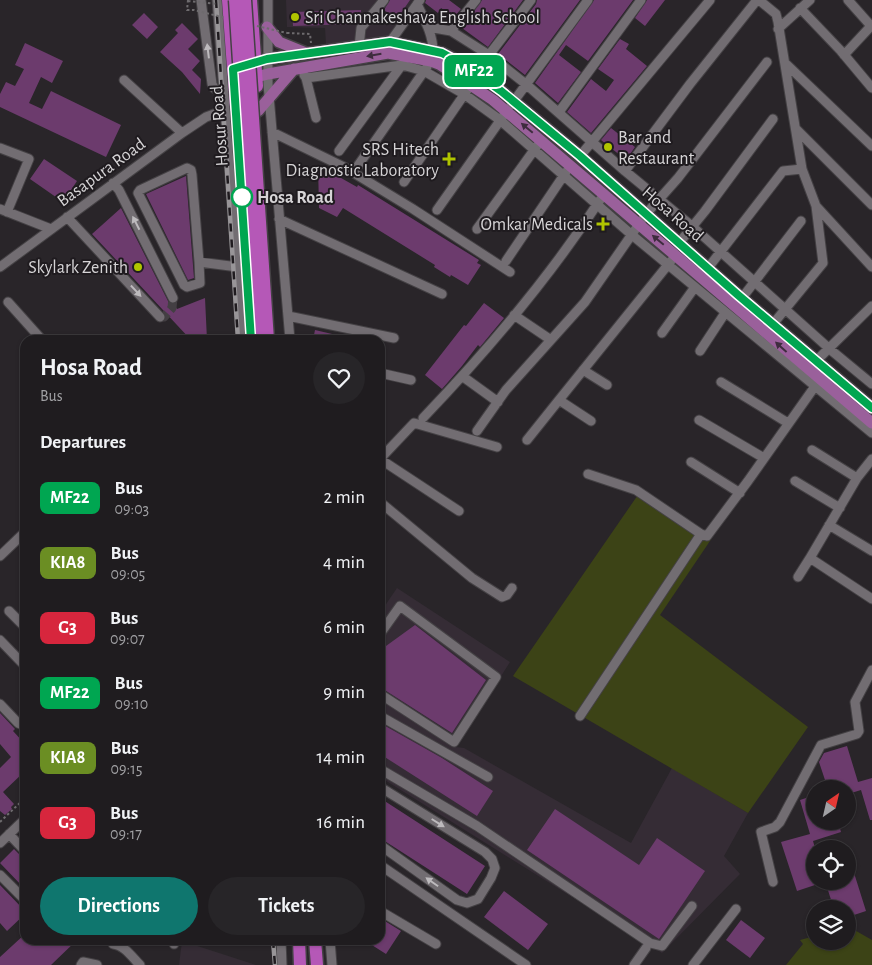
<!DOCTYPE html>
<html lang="en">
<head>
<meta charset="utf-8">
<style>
	body { margin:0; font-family:"Alegreya Sans",sans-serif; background:#272528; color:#f1f3f6; height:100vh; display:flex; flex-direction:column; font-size:19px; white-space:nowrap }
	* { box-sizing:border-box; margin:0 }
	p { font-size:16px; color:#a1a1a4 }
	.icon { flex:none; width:28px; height:28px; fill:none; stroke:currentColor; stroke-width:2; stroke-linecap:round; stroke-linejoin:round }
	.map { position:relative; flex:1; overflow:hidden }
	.sheet { position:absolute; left:20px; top:335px; width:365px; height:610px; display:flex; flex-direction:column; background:#1f1c1f; border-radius:15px; box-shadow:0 1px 4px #0004,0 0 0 1px #3c3a3d }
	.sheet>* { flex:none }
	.badge { padding:0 10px; border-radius:8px; font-size:18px; line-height:32px }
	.needle { width:32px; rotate:34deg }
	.buttons { position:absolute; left:806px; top:780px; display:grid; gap:10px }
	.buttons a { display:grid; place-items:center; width:50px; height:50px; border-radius:50%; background:#1f1c1f; box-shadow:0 1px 4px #0004,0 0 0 1px #3c3a3d; font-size:25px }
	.map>.badge { position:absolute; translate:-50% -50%; box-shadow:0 0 0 2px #fff }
	h2 { padding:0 20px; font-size:19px; line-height:45px }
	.round { display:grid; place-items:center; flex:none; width:52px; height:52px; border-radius:26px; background:#272528 }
	.head { display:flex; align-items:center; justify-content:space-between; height:85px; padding:0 20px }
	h1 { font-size:24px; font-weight:600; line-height:38px }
	.primary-button { display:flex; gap:10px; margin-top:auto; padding:10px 20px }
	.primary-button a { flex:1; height:58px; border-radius:30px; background:#0f766e; color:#fff; font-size:20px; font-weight:600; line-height:58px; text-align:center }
	.primary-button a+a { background:#272528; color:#f1f3f6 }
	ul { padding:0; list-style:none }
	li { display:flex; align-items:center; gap:15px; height:65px; padding:0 20px }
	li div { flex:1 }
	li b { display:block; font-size:19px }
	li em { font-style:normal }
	li .badge { min-width:55px; font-weight:700; text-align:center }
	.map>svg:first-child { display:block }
</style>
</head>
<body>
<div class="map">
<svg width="872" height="965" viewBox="0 0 872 965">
	<rect width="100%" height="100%" fill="#292529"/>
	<path fill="#352c35" d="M286 0H413L385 40 326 44 325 28 287 27Z
		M397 588 510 662 456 747 464 748 631 843 672 768 748 813 724 856 740 874 662 953 380 777V613Z
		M182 941 256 965H179Z"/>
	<path fill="#3c4316" d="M642 489 712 538 660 615 808 727 748 813 513 676Z
		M851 928 872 940V965H786L803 944 800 940 815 936V941H848V929Z"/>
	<path fill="#6c3b6d" d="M390 0H410L397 19 384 10Z
		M426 0H449L461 9 454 17 441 8 438 13 425 3Z
		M482 0H523L488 47 462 28Z
		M537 0H580L525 75 498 54 536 4Z
		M594 0H633L588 61 566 45 559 55 581 72 558 103 535 83Z
		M647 0H665L645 26 635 18Z
		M361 10V18L356 24 293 26 292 12Z
		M144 13 158 27 147 39 132 25Z
		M182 23 198 39 188 49 200 61 192 70 201 79 200 94 182 72 160 52 178 33 175 30Z
		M620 39 629 44 626 49 647 66 591 133 567 112 591 79 606 91 614 80 598 69Z
		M25 43 63 61 52 83 41 77 29 103 42 109 51 91 121 125 106 157 0 107V94L6 82 15 86 24 69 15 65Z
		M611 128 635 147 626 160 601 140Z
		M44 159 77 181 63 202 30 179Z
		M318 165 357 187 358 185 479 260 477 263 481 265 468 285 451 275 450 277 434 267 435 265 343 208 337 217 319 208Z
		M186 176 194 278 188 280 146 194Z
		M121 208 169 303 174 304 177 309 205 298 207 340H191L92 234Z
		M484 303 504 318 480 347 478 345 462 366 442 389 425 375 464 325 466 326Z
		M315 330 345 337 344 340H313Z
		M415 625 486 680 452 733 380 687V655L386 646Z
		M0 713 15 729 13 731 25 744V767L22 770 24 772 3 792 14 804 11 807 12 809 5 815 0 811V768L11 757 0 744Z
		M380 723 442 758 493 791 477 816 380 754Z
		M847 746 858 782 872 778V820H870L861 790 848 794V789H828L819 762 824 753Z
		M815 795V821H838L841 832 813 841 815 848V885L797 891 781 842 810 834 800 800Z
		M380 798 485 866 467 894 380 838Z
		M555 809 639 865 657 838 705 871 659 939 527 850Z
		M14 849 21 856 25 857V889L0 863Z
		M848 857H849L866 911 848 917V909H834L825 881H848Z
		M0 885 25 911V914L7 931 0 923Z
		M504 891 548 924 528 950 484 917Z
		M380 918 401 931 386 954 364 940H380Z
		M741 920 765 938 750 958 726 940Z
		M25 934V940H44L49 946 58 940H77L51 965H0V957Z"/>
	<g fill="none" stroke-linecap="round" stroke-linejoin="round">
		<path stroke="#433f43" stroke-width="9" stroke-dasharray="9 4.5" stroke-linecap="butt" d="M160 317H164L172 308 173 298"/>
		<g stroke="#444144" stroke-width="11">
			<path id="minor" d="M201 0 212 84 214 88 224 94
				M217 0 242 340
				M268 0V84L290 340
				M759 0 776 14 778 22 802 169 816 206 823 263 773 324
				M848 0 872 27
				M417 4C424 19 433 34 433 51
				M800 8 841 51 872 88
				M428 27 451 31 489 55 527 85 625 171 693 227 832 351 872 384
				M778 29 810 0
				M451 31 476 0
				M390 42 420 0
				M359 47 361 28 384 0
				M489 55 531 0
				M844 55 871 26
				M785 63 872 146
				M304 75 306 78 316 118
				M306 78 402 65 424 71 464 94 500 120 632 235 872 433
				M124 80 182 133
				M511 105 588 0
				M559 112 641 0
				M796 129 872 205
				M272 132 344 167 413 209 510 272
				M0 148 29 159 7 212
				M339 151 404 62
				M580 156 710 0
				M357 167 427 67
				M625 171 690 84 757 0
				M404 182 468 89
				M113 183 119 190 173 298
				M816 206 872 267
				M0 209 51 229
				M437 210 504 115
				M67 217 160 317
				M279 219 442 294
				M477 229 537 146
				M679 243 705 211 773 119
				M506 261 566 172
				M199 262 192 175 191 170 187 168 140 190 138 193 184 285 187 287 200 283 199 262 238 267
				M0 267 182 133 206 117 225 110
				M708 268 783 171 802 169
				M742 298 801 221
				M8 302 42 340
				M514 315 551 340
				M288 316 394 338
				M662 333 695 287
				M700 351 725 313
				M816 361 872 306
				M583 370 607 385
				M380 373 411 380
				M462 376 498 402
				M721 382 788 423
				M559 400 671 261
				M423 418C488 350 549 278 600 200
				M699 420 764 458
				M477 431 506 390 585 302 646 214 678 178 767 62
				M527 440 559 400 591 421
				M812 450 857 478
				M380 459 414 423 497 447
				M380 459 459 511
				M691 462 740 493
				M588 474 636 490 701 534 707 536 748 481 818 382
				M795 481 840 508
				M380 502 472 578 502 597 507 595 512 588
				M829 525 872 551
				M0 556 25 532
				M810 558 857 478 872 459
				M798 577 810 558 872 599
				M9 611 25 627
				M380 634 400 606 496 677 454 742 380 694
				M0 640 25 666
				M0 704 18 723 25 726
				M380 716 488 777
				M580 716 701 534
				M380 769 477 826 650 943 662 946 692 906
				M380 787 485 852 492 859 495 868 491 878 478 899 467 903 457 900 380 845
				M9 834 25 851
				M0 843 25 819
				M380 865 526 965
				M0 875 25 900
				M773 882 761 832 775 827 780 822 821 745 857 734 859 731 855 702 872 670
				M380 911 436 944
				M174 940V944
				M281 940 282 965
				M330 940 332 965
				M113 944C124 945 132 957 140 965
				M81 965 83 962 97 965
				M634 965 646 948
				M693 965 736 909"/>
		</g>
		<g stroke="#444144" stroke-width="14">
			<path id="major" d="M267 27 279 42 306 53
				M249 64 267 59 390 42 442 53 467 66 501 91 580 156 738 295 872 408
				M248 79 268 74 388 53 431 61 439 64 493 100 872 423
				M258 111 294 69"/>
		</g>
		<g stroke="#444144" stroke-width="15">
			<path id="highway" d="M228 0 236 108
				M251 0 257 86
				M299 940 300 965
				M315 940 317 965"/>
		</g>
		<path stroke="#6e6b6e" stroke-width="2" stroke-dasharray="2.5 2.5" stroke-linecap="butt" d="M287 33 310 34 311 43
			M0 822 25 798"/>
		<use href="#minor" stroke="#726d72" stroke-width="9"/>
		<use href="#major" stroke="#9a609b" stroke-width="11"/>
		<use href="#highway" stroke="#b558b7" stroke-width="12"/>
		<g stroke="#989598" stroke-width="4.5">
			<path id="rail" d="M216 0 238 340
				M273 940 275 965"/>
		</g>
		<use href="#rail" stroke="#1f1b1f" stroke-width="2.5" stroke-dasharray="8" stroke-linecap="butt"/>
		<g stroke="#444144" stroke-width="15" stroke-linecap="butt">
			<path id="highway-bridge" d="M235 0 257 340
				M245 0 268 340"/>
		</g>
		<path stroke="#6e6b6e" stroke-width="2" stroke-dasharray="2.5 2.5" stroke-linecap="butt" d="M188 0 187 10H194L226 18
			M188 1 217 4
			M257 26 287 33"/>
		<use href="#highway-bridge" stroke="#b558b7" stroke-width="12"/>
	</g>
	<defs><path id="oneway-solid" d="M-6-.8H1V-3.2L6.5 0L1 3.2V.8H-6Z" transform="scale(1.25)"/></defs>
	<g fill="#bdbabd">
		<use href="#oneway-solid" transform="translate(208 51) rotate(-97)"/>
		<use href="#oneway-solid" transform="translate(136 223) rotate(-117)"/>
		<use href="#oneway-solid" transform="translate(136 291) rotate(47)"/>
		<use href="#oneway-solid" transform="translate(438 823) rotate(32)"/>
		<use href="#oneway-solid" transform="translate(432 882) rotate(-145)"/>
	</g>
	<g fill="#3e2c3e">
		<use href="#oneway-solid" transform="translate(374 55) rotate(170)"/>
		<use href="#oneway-solid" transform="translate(527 128) rotate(-140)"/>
		<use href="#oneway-solid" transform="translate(658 240) rotate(-140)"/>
		<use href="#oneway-solid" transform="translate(781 347) rotate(-138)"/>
	</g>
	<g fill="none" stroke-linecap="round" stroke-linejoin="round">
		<g stroke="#fff" stroke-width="11">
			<path id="line" d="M251 340 233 69 267 59 390 42 442 53 466 66 501 91 580 156 738 295 872 408"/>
		</g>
		<use href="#line" stroke="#00a651" stroke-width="8"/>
	</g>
	<g fill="#b0c500" stroke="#1f1b1f" stroke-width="2">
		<circle cx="295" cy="17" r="5"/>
		<circle cx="608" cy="147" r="5"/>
		<path d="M446.5 151.5h5v5h5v5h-5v5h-5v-5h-5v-5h5z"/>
		<path d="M600.5 216.5h5v5h5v5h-5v5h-5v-5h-5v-5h5z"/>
		<circle cx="138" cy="267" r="5"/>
	</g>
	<circle fill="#fff" stroke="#00a651" stroke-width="2.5" cx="242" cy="197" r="10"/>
	<g text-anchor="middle" stroke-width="4" stroke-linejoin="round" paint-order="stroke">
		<g font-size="18" fill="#d6d4d6" stroke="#1f1b1f" text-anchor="end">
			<text x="305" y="23" text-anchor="start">Sri Channakeshava English School</text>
			<text x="618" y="143" text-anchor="start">Bar and<tspan x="618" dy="21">Restaurant</tspan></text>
			<text x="439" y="155">SRS Hitech<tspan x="439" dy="21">Diagnostic Laboratory</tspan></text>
			<text x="593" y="230">Omkar Medicals</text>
			<text x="128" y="273">Skylark Zenith</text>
		</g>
		<g font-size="18" fill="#d6d4d6" stroke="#1f1b1f">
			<text transform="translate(219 126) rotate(-94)" y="6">Hosur Road</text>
			<text transform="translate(101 172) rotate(-36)" y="6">Basapura Road</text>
			<text transform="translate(673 214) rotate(41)" y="6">Hosa Road</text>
		</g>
		<g font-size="18" font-weight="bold" fill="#d6d4d6" stroke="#1f1b1f" text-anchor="start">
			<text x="257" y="203">Hosa Road</text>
		</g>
	</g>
</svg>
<div class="buttons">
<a><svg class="needle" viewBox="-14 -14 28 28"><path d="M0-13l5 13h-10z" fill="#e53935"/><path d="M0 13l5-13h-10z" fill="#a1a1a4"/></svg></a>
<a><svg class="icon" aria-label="locate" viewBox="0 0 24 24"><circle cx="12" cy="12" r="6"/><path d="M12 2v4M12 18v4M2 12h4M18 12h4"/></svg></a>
<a><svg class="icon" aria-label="layers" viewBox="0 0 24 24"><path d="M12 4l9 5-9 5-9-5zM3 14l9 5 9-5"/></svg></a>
</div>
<b class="badge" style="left:474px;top:71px;background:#00a651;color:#fff">MF22</b>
<section class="sheet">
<div class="head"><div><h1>Hosa Road</h1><p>Bus</p></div><a class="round"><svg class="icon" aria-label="heart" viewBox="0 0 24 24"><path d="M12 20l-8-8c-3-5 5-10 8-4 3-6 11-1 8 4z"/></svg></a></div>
<h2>Departures</h2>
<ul>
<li><span class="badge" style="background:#00a651;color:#fff">MF22</span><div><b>Bus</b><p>09:03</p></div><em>2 min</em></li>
<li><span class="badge" style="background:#6b8e23;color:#fff">KIA8</span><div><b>Bus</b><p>09:05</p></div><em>4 min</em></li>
<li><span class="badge" style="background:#d7263d;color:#fff">G3</span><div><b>Bus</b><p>09:07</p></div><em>6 min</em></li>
<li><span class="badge" style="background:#00a651;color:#fff">MF22</span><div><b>Bus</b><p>09:10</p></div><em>9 min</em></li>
<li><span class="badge" style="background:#6b8e23;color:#fff">KIA8</span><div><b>Bus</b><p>09:15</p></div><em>14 min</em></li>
<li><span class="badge" style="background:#d7263d;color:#fff">G3</span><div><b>Bus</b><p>09:17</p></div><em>16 min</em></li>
</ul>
<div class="primary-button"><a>Directions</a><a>Tickets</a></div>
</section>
</div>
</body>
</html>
